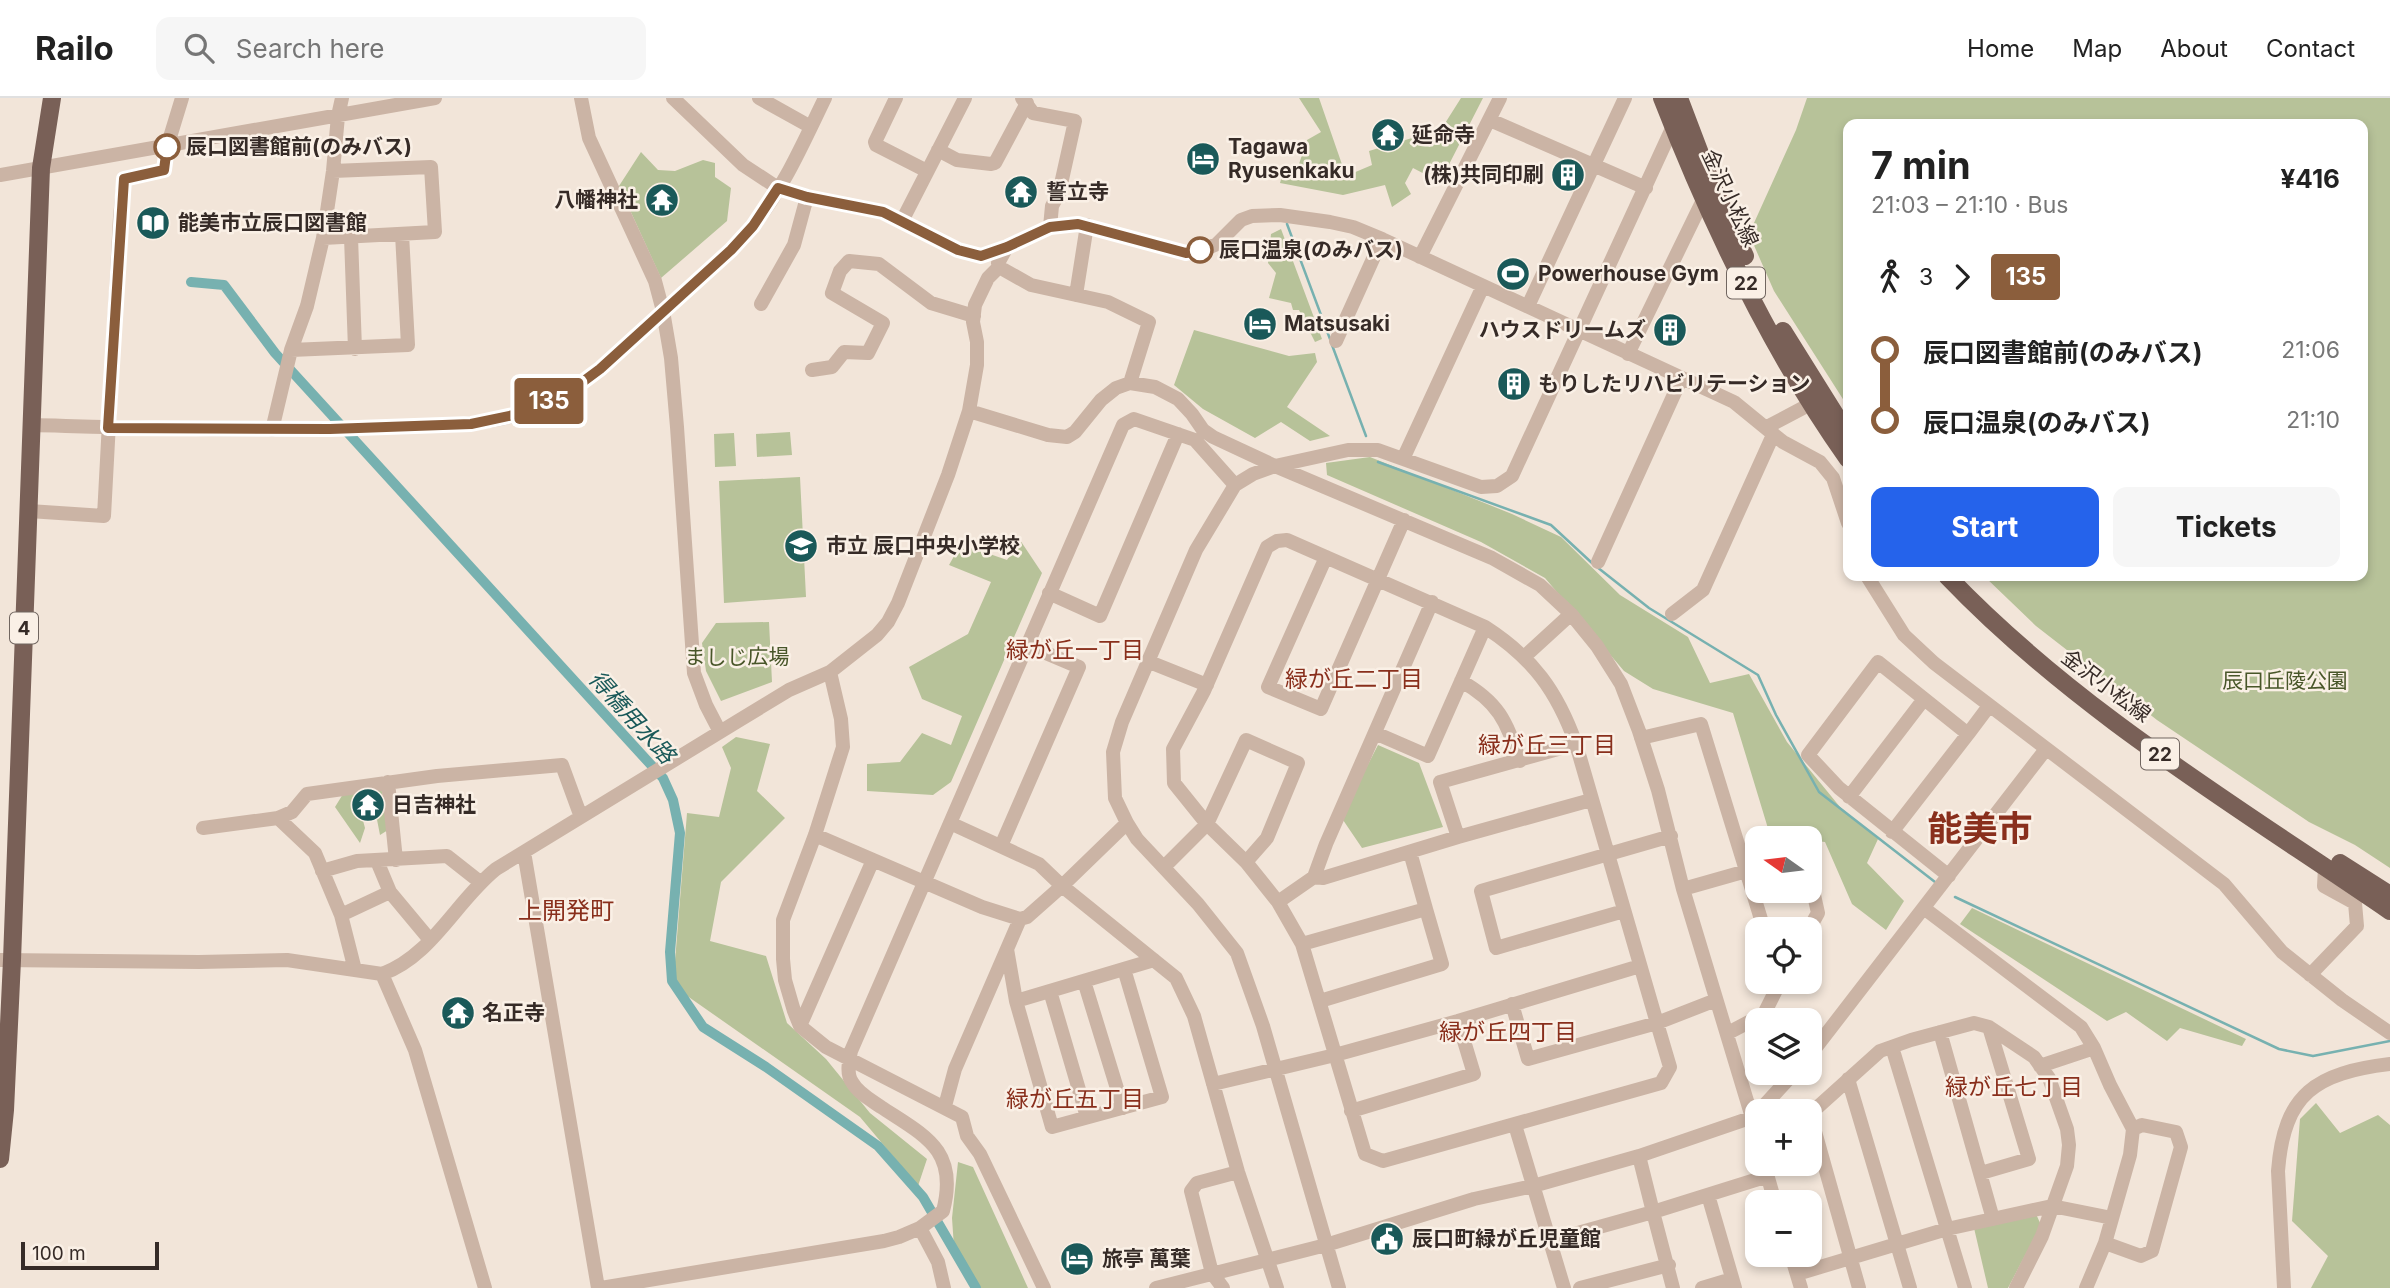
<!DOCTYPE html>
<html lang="en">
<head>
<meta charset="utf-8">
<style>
	body { margin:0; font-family:Inter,"Noto Sans JP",sans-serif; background:#f6f6f6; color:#222; height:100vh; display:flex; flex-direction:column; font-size:26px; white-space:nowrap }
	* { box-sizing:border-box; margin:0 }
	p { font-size:23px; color:#767676 }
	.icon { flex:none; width:38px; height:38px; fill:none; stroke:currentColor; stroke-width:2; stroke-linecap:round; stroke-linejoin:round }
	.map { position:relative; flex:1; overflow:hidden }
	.details { position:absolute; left:1843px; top:21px; width:525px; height:462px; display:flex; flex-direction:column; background:#fff; border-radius:14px; box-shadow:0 4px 10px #0003 }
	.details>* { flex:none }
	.badge { padding:0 14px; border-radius:5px; font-size:24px; line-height:46px }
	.needle { width:46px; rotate:284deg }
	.fabs { position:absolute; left:1745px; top:728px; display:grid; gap:14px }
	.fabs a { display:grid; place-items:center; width:77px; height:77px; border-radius:14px; background:#fff; box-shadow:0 4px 10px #0003; font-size:35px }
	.scale { position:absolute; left:21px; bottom:18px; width:138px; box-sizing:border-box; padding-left:7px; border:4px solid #362b27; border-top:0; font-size:19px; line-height:24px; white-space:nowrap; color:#362b27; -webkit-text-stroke:5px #faf0e6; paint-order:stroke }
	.map>.badge { position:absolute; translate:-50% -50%; box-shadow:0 0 0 4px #fff }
	.legs { display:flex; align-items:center; gap:10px; height:77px; padding:0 28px; font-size:23px }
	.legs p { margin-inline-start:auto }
	.overview { display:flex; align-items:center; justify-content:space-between; height:119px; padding:0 28px }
	h1 { font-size:38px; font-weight:700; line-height:52px }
	.primary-button { display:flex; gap:14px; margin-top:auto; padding:14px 28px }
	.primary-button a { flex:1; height:80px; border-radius:14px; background:#2563eb; color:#fff; font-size:28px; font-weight:700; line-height:80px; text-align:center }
	.primary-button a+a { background:#f6f6f6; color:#222 }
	ul { padding:0 28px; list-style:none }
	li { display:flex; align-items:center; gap:24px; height:70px; font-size:26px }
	li i { display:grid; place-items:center; width:10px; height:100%; margin:0 9px; background:currentColor }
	li i::after { content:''; width:18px; height:18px; margin:-9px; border:5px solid; border-radius:50%; background:#fff }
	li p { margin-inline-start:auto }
	li:first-child i { background:linear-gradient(#0000 50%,currentColor 0) }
	li:last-child i { background:linear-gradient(currentColor 50%,#0000 0) }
	header { display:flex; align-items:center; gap:42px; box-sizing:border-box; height:98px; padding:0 35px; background:#fff; border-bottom:2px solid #e0e0e0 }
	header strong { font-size:33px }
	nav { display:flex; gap:38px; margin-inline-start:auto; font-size:24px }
	.search { width:490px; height:63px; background:#f6f6f6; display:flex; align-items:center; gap:18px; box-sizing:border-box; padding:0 24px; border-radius:14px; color:#767676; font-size:26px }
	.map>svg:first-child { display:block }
</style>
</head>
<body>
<header>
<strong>Railo</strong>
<div class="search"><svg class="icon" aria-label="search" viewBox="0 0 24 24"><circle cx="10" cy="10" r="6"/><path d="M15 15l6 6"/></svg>Search here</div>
<nav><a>Home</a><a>Map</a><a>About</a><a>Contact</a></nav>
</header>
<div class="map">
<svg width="2390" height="1190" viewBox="0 0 2390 1190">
	<rect width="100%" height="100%" fill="#f2e5d9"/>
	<path fill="#b7c299" d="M1299 0H1319L1346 78 1372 67 1369 53 1412 40 1430 49 1461 0H1483L1440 84 1413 70 1405 85 1411 96 1392 109 1385 87 1343 97 1280 85 1282 78 1299 66 1307 42 1321 34Z
		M1807 0H2390V770L2355 747 2309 724 2157 622 2036 528 1984 478H2362V26H1848V309L1774 193 1749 136 1796 32Z
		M641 54 658 72 675 73 703 62 715 65V79L731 90 727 123 661 180 619 88Z
		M1281 131 1322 241 1315 244 1299 212H1293L1291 205 1269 200 1276 175 1268 165 1271 136Z
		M1194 232 1289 258 1315 255 1317 264 1287 309 1330 338 1310 343 1281 324 1255 340 1203 311 1174 287Z
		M790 334 792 357 757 359 756 336Z
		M734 335 736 368 715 369 714 336Z
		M1370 359 1512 416 1561 439 1620 497 1688 539 1710 585 1749 576 1787 644 1840 709 1878 741 1867 765 1904 803 1886 832 1852 806 1825 744 1770 737 1733 615 1653 591 1624 573 1545 480 1481 444 1327 377 1326 365Z
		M800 379 806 499 724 505 719 383Z
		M1020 442 1042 475 951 684 933 697 867 693V666L900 664 922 635 951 647 962 618 922 601 909 569 968 536 991 484 949 467 961 446 1007 462Z
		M769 524 772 584 721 603 706 573 702 545 716 525Z
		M736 639 770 646 757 693 785 720 721 784 710 843 766 858 787 925 826 961 870 1015 927 1061 918 1088 860 1019 673 888 687 715 719 719 731 670 722 649Z
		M1378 647 1419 665 1443 729 1362 750 1341 719Z
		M381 688 388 732 380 737 372 696 357 700 365 730 360 745 335 709 343 696Z
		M1972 810 2246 941 2242 948 2180 930 2167 943 2126 914 2107 923 1960 826Z
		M2316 1005 2340 1035 2378 1017 2390 1027V1190H2311L2328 1158 2292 1123 2300 1021Z
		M958 1064 973 1069 1028 1190H979L954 1149 952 1120Z
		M2036 1116 2041 1127 2008 1190H1988L1974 1130Z"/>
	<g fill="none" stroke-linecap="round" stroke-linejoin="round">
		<path stroke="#77b1b0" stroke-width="2.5" d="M1287 126 1330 241
			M1332 247 1366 338
			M1378 364 1551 427 1592 465
			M1597 469 1649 510 1758 577 1776 617 1819 694 1935 784
			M1955 799 2279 951 2313 958 2390 943"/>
		<path stroke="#77b1b0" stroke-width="10" d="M191 184 224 187 275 255 663 680 673 702 680 735 670 854 672 883 703 929 766 969 878 1048 923 1099 976 1190"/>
		<path stroke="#cbb4a5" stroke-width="14" d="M581 0 589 40 655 183 663 213 671 260 677 329 694 575 706 607 720 634
			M673 0 743 67 778 90 807 99 882 114 958 152 981 158 1007 149 1050 129 1078 126 1186 155 1205 151 1217 146 1241 122 1252 118 1280 117 1330 124 1353 129 1382 141 1734 304 1783 344 1820 364 1833 380 1848 425
			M759 0 811 29
			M896 0 875 44 876 47 927 73
			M1022 0 1033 15 1075 23 1059 95 1052 108 1050 129
			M1490 22 1646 90
			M938 52 957 62 991 66 995 65 1027 5
			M0 77 435 0
			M902 123 965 0
			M351 139 355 251
			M323 140 435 134 431 69 333 73
			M1420 159 1500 0
			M999 169 1031 187 1108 204 1149 224 1130 285
			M1076 197 1087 127
			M761 206 794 147 807 99
			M1528 208 1625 0
			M1336 243 1382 141
			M291 252 408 247 402 136
			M1628 256 1704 100
			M812 272 832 269 844 254 868 255 883 225 832 195 840 173 849 163 879 166 931 205 974 218
			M969 313 1048 337 1067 339 1075 334 1101 302 1116 290 1130 285 1155 289 1178 301 1192 316 1203 332 1213 339 1275 368 1492 460 1540 487 1571 516 1597 548 1621 586 1639 633 1658 692 1683 791 1757 1036
			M31 327C149 330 268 334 386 329 431 327 480 329 523 315 582 296 626 246 671 206 699 181 728 158 752 129 783 92 804 43 825 0
			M1767 329 1818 302
			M272 332 291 252 307 208 323 140 333 73 338 18 342 0
			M1403 361 1483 188
			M29 413 104 418 120 119 124 81 164 72 167 49 182 0
			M1287 442 1485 529C1533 560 1557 593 1576 646L1657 925 1670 969 1661 985 1383 1063 1365 1056 1302 846 1278 804 1246 764 1207 726 1174 685 1173 651 1204 593 1267 449 1277 443Z
			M1326 459 1268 589 1321 611 1404 422
			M1598 464 1681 281
			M1867 478 1904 537 1934 565 2224 786 2282 854 2342 902 2390 935
			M1049 495 1100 518 1178 336
			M1672 516 1703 492 1773 337
			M1524 559 1571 516
			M1147 563 1207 587
			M830 574 841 621 843 649 815 737 783 822V861L785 882 794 913 800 928 826 949 962 1019 967 1038 980 1056 1044 1190
			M1461 583C1500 605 1506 624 1520 663
			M1375 635 1428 658 1485 529
			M1968 636 1989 608
			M1641 640 1701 626 1764 831
			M388 684 396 762
			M1849 699 1924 601
			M278 720 315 755 341 817 355 872
			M950 725 1039 766 1062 788 1176 880 1194 918 1238 1074 1277 1190
			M203 730 278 720 292 714 307 696 437 678 562 667 581 719
			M1892 734 1968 636 1878 564 1808 657 1839 690 1949 778
			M815 737 982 809 1020 821
			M1458 739 1440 684 1576 646
			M1001 748 1079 569 1027 547
			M524 754 598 1190
			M377 763 390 794 430 842
			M1164 769 1207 726 1246 642 1298 665 1267 740 1246 764
			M322 773 357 763 447 758 480 784
			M1314 779 1323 780 1458 739 1591 702
			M1683 791 1757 770
			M1278 804 1314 779 1326 746 1432 504
			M1925 811 2081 929 2094 950 2110 987 2133 1031 2130 1057 2105 1145 2086 1190
			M1624 813 1496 850 1481 793 1671 738
			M341 817 390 794
			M1809 831 1818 815 1810 779
			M1302 846 1426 811 1410 754
			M1007 851 1016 903 1052 1029 1162 999 1124 871
			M0 862 199 864 287 862 382 876C432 858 456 803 496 771L738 623 789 592 830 574 877 537 888 524 898 505 948 377 969 313 977 267V244L973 224 975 207 988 180 999 169 998 165 1007 149
			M382 876 415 952 485 1190
			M2310 877 2357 828 2355 805 2324 788 2325 769
			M1084 883 1123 1010
			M1050 893 1087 1019
			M1016 903 1154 862
			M1320 903 1442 866 1426 811
			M1512 906 1528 961 1657 925 1716 902
			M800 928 873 762
			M1940 934 1993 1121
			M1728 935 1764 916 1780 884
			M1892 949 1965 1190
			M1810 957 2046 651
			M2040 968 2094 950
			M1848 981 1910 1190
			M1213 986 1335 957 1458 923 1640 868
			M945 1008 955 971 1020 821 1027 819 1062 788 1127 725
			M1351 1013 1474 976 1458 923
			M1759 1013 1794 975
			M1515 1027 1564 1190
			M1639 1058 1653 1114 1768 1078
			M1764 1066 1775 1104
			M1981 1075 2029 1061 1989 929
			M1708 1097 1735 1190
			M1549 1143 1653 1114 1673 1190
			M2105 1145 2141 1158 2152 1153 2181 1049 2176 1034 2142 1027 2133 1031
			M1791 1157 1801 1190
			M1797 1176 1947 1131 2052 1108 2112 1120
			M601 1190 884 1143 899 1139 920 1130
			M944 1190 938 1164 920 1130 943 1113C959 1052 925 1038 881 1009 871 1002 858 995 852 984 846 976 849 963 851 953L1123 327 1134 321 1195 342 1235 387
			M1156 1190 1326 1147 1474 1101 1533 1088 1639 1058 1753 1019 1757 1015
			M1223 1190 1212 1175 1191 1093 1197 1085 1238 1074
			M1339 1190 1263 928 1237 855 1198 806 1137 741 1127 725 1115 700 1113 654 1122 624 1196 452 1235 387 1253 376 1275 368 1348 352H1378L1481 389 1497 388 1512 378 1675 24
			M1580 1190 1669 1167
			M1702 1190 1732 1181
			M1859 1190 1810 1016 1880 953 1911 942 1974 925 1989 929 2034 959 2049 980 2067 1031 2069 1047 2067 1068 2042 1138 2016 1190
			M2284 1190 2278 1073C2284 995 2316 975 2390 966"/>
		<path stroke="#796057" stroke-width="18" d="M1662 0C1711 126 1770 251 1848 361
			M1679 0 1712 87 1745 158
			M1783 233 1848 337
			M1947 478C2076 613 2237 708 2390 813
			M2340 765 2390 797
			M0 1061 5 1012 12 862 41 70 52 0"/>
	</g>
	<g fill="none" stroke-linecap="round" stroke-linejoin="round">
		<g stroke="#fff" stroke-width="16">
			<path id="line-1" d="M167 49 164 72 124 81 108 330 330 331 471 326 523 315 569 294 600 271 731 152 753 128 778 90 807 99 883 114 958 152 981 158 1007 149 1050 129 1078 126 1186 155 1200 152"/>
		</g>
		<use href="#line-1" stroke="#8b5e3c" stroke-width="10"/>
	</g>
	<defs>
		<g id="temple-disc" transform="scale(1.75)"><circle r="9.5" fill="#1a5959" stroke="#faf0e6"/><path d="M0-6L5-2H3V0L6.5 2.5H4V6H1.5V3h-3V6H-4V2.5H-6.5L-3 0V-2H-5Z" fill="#fff"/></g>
		<g id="hotel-disc" transform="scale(1.75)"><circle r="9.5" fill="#1a5959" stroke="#faf0e6"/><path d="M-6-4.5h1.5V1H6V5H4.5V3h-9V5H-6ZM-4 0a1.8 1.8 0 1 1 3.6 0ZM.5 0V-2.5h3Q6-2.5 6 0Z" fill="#fff"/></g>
		<g id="building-disc" transform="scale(1.75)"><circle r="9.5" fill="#1a5959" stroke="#faf0e6"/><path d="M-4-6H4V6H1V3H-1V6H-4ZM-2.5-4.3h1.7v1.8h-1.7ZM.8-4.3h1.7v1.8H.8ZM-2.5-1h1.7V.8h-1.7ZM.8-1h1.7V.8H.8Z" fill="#fff"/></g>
		<g id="library-disc" transform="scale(1.75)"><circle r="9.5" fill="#1a5959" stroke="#faf0e6"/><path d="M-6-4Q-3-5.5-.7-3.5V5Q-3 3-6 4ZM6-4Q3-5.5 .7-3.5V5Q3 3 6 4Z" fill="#fff"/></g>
		<g id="stadium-disc" transform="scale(1.75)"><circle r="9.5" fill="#1a5959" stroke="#faf0e6"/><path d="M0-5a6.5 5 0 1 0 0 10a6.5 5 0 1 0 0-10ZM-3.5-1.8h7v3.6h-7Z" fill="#fff"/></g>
		<g id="school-disc" transform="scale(1.75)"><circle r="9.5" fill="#1a5959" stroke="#faf0e6"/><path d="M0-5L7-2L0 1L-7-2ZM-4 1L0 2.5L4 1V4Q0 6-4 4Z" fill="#fff"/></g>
		<g id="civic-disc" transform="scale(1.75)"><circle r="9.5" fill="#1a5959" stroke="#faf0e6"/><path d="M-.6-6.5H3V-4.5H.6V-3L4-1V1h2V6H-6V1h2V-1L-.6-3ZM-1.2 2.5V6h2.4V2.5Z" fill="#fff"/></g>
	</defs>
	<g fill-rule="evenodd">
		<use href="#temple-disc" x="1388" y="37"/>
		<use href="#hotel-disc" x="1203" y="61"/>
		<use href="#building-disc" x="1568" y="77"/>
		<use href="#temple-disc" x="1021" y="94"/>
		<use href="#temple-disc" x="662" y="102"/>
		<use href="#library-disc" x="153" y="125"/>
		<use href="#stadium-disc" x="1513" y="176"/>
		<use href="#hotel-disc" x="1260" y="226"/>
		<use href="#building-disc" x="1670" y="232"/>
		<use href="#building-disc" x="1514" y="286"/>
		<use href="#school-disc" x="801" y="448"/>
		<use href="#temple-disc" x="368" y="707"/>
		<use href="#temple-disc" x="458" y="915"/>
		<use href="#civic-disc" x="1387" y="1141"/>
		<use href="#hotel-disc" x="1077" y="1161"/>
	</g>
	<g fill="#fff" stroke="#8b5e3c" stroke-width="3.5">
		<circle cx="167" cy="49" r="12"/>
		<circle cx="1200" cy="152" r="12"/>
	</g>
	<g text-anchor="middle" stroke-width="5" stroke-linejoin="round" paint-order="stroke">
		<g fill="#faf0e6" stroke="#716660" stroke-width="2">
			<rect x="1727" y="169.5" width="38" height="31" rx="5"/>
			<rect x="10" y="514.5" width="28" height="31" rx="5"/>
			<rect x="2141" y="640.5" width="38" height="31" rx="5"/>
		</g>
		<g font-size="19" font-weight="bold" fill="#362b27">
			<text x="1746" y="192">22</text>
			<text x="24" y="537">4</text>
			<text x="2160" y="663">22</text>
		</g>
		<g font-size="21" font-weight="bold" fill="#362b27" stroke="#faf0e6" text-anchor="start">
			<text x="1412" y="44">延命寺</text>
			<text x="1228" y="56">Tagawa<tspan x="1228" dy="24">Ryusenkaku</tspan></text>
			<text x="1544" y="84" text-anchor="end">(株)共同印刷</text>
			<text x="1046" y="101">誓立寺</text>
			<text x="638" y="109" text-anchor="end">八幡神社</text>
			<text x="178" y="132">能美市立辰口図書館</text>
			<text x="1538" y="183">Powerhouse Gym</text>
			<text x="1284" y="233">Matsusaki</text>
			<text x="1646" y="239" text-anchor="end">ハウスドリームズ</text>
			<text x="1538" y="293">もりしたリハビリテーション</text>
			<text x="826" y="455">市立 辰口中央小学校</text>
			<text x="392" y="714">日吉神社</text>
			<text x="482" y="922">名正寺</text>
			<text x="1412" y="1148">辰口町緑が丘児童館</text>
			<text x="1102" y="1168">旅亭 萬葉</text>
		</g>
		<g font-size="21" font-weight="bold" fill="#362b27" stroke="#faf0e6" text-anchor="start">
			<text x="186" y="56">辰口図書館前(のみバス)</text>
			<text x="1219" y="159">辰口温泉(のみバス)</text>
		</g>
		<g font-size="21" fill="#362b27" stroke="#faf0e6">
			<text transform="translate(1730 100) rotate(65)" y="7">金沢小松線</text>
			<text transform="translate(2106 588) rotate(37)" y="7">金沢小松線</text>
		</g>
		<g font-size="21" fill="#485629" stroke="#faf0e6">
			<text x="737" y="566">ましじ広場</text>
			<text x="2285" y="590">辰口丘陵公園</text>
		</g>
		<g font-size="23" fill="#892f1c" stroke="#faf0e6">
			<text x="1075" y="560">緑が丘一丁目</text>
			<text x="1354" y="589">緑が丘二丁目</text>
			<text x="1547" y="655">緑が丘三丁目</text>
			<text x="1508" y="942">緑が丘四丁目</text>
			<text x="2014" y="997">緑が丘七丁目</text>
			<text x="1075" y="1009">緑が丘五丁目</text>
		</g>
		<g font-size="23" font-style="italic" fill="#1a5959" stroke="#faf0e6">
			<text transform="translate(632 619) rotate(48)" y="8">得橋用水路</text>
		</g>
		<g font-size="24" fill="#892f1c" stroke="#faf0e6">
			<text x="566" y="821">上開発町</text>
		</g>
		<g font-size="35" font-weight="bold" fill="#892f1c" stroke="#faf0e6">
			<text x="1980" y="743">能美市</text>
		</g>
	</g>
</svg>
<div class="fabs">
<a><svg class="needle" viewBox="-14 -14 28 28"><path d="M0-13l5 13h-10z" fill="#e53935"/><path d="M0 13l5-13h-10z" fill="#767676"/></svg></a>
<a><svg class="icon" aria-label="locate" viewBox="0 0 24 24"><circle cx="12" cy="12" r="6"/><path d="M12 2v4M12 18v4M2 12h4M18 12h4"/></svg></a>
<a><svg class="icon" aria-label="layers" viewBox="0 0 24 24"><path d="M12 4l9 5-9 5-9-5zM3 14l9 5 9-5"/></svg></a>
<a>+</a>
<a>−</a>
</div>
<div class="scale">100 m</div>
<b class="badge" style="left:549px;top:303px;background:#8b5e3c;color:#fff">135</b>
<section class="details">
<div class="overview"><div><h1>7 min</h1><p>21:03 – 21:10 · Bus</p></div><b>¥416</b></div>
<div class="legs"><svg class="icon" aria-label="walk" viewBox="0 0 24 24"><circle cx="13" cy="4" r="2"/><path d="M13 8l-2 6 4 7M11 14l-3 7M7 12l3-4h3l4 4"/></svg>3<svg class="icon" aria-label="forward" viewBox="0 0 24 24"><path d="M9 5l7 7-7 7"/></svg><b class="badge" style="background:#8b5e3c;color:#fff">135</b></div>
<ul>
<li><i style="color:#8b5e3c"></i><b>辰口図書館前(のみバス)</b><p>21:06</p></li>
<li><i style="color:#8b5e3c"></i><b>辰口温泉(のみバス)</b><p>21:10</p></li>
</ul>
<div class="primary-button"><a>Start</a><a>Tickets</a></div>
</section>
</div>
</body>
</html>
